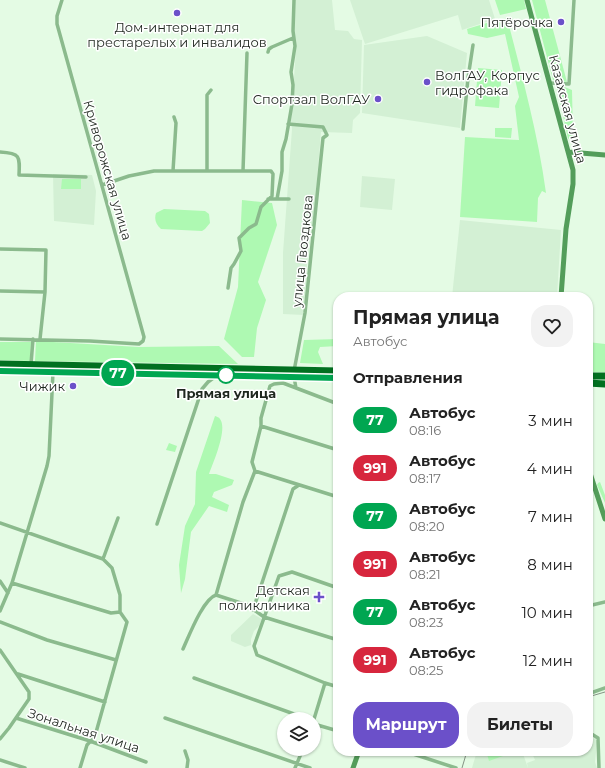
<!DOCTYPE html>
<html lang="ru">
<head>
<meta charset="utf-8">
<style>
	body { margin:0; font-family:Montserrat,sans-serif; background:#f2f2f2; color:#222; height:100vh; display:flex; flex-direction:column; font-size:15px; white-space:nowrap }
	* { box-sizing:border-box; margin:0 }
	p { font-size:13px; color:#767676 }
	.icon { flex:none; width:22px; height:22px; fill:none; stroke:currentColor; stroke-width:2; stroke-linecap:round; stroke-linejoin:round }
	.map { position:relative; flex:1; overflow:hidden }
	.panel { position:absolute; left:333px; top:292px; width:260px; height:464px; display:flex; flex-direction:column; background:#fff; border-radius:16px; box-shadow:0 1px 3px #0004 }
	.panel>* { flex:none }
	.badge { padding:0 8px; border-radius:13px; font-size:14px; line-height:26px }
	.tools { position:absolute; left:277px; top:712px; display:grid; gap:8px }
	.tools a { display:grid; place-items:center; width:44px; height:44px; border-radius:50%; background:#fff; box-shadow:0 1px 3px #0004; font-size:20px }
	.map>.badge { position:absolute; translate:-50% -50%; box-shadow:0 0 0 2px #fff }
	h2 { padding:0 20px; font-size:15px; line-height:36px }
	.round { display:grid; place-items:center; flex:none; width:42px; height:42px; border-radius:16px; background:#f2f2f2 }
	.summary { display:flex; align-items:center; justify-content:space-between; height:68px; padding:0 20px }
	h1 { font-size:19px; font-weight:700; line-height:30px }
	.button { display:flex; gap:8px; margin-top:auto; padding:8px 20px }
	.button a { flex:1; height:46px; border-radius:16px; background:#6b50c9; color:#fff; font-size:16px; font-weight:700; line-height:46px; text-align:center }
	.button a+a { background:#f2f2f2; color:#222 }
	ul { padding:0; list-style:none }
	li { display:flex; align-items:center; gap:12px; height:48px; padding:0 20px }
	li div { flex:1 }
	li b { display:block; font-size:15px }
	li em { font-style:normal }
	li .badge { min-width:44px; font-weight:700; text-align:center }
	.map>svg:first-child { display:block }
</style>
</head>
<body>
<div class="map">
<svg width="605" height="768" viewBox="0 0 605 768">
	<rect width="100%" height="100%" fill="#e4fbe4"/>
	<path fill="#d3f0d4" d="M295 0H332L335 30 348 31 354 39 362 40 360 113 353 120 352 133 321 132 315 204 307 261 304 315 283 314V253L292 129 291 121 296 49 294 35Z
		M350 0H489L495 19 462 30 458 15 365 44Z
		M427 36 467 53 460 128 362 113 364 45Z
		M53 174 92 175 96 191 94 225 54 221Z
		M362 176 395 179 392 210 360 207Z
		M460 220 561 230 557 297H452Z
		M253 614 262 619 259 626 254 631 251 639V645L245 647 231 641V635Z
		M596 738 597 743 595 762 597 768H528L527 763 535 760 531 751H588V740Z
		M477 751H522L528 768H472Z"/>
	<path fill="#aef9b2" d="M495 0H524L526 9 500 15Z
		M532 0H545L567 82 553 80Z
		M507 18C522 76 538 134 546 193L542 191 538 198 537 222 460 217 465 137 519 140 515 106 519 97 505 34 487 38 468 34 467 29 490 22 496 24 498 20Z
		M478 68 502 70 499 108 475 106Z
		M562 86 572 90 573 136 568 139 557 88Z
		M495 128H512L511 138 495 137Z
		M62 179H81V189H61Z
		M242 200 272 203 277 225 258 282 266 300 257 328 254 357H242L224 339 238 287Z
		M164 209 205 211 209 214 210 223 205 229 202 231 161 229C156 224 154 220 156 213Z
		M338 339V346L320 347 318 352 323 364 300 363 304 340Z
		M36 341 139 347 219 346 238 364 35 361Z
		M0 342H31L30 361 0 360Z
		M588 342 605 344V372H588Z
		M215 416C217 417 219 417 220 419 228 429 213 463 209 474H216L234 480 232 485 214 492 212 497 229 505 227 512 209 506 191 532 185 579 181 593 179 565 185 526 195 504 196 472Z
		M169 443 177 446 175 452 166 450Z
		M600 482 605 495V503L597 485 598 483Z
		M486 751H517L489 761Z"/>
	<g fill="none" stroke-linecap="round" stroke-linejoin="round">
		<path stroke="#8bba8d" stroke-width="3.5" d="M268 52 269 49 272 47 293 38
			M550 83 569 84 574 0
			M288 124 323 127 327 135 323 138 305 313 294 371
			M463 129 468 78 473 45
			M0 152C20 153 20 156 19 175L86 177
			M173 171 176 123 174 117
			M207 171V95L211 90
			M243 171 247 53
			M102 185 129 176 154 171H271L273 174 272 196 261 207 256 224 249 228 239 238 241 251 234 264 231 268 228 288
			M268 199H289
			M277 199 282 171V152L286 139 292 104 293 85 291 72 295 46 293 31 294 0
			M0 249 46 250 45 292 40 339
			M0 291 45 292
			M0 339 90 341 139 344 143 341 144 337 57 24V16L62 0
			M31 364 33 339
			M294 377 296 388
			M261 426 338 450
			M255 471 338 497
			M0 523 103 559 112 568 120 595V612
			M157 524 202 389 208 382 216 376
			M103 559 118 518
			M0 581 8 593
			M12 583 111 613 120 612 127 622 95 736 87 745 80 768
			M338 588 292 572 279 576 254 646 257 655 325 683 338 687
			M216 595 243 502 255 471 252 462 261 426V418L270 386 274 384 283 383 338 404
			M216 595 247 605 264 617 338 640
			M588 606 605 602
			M253 610 293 489 299 485
			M0 611 12 583 47 466 49 456 53 372
			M0 622 47 640 116 660
			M183 649C189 636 203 599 216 595
			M0 650 29 692V699L9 728 0 739
			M18 674 105 702
			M194 678 308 719
			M588 694 605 688
			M16 718 90 741 146 762
			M165 718 310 768
			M314 719 325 683
			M314 724 338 731
			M588 725 590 733 598 738 599 768
			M185 751 188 760 187 768
			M404 751 456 768
			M0 760 25 768
			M295 768 303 749"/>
		<path stroke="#539d5a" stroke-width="5" d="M527 0 573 170V184L566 229 561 297
			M569 152 605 155
			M588 467 605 519
			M353 768 359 751"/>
		<path stroke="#017020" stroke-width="7" d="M0 364 338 371
			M0 371 338 378
			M588 376H605
			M588 383 605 384"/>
		<path stroke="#849484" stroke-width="1" d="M588 697 605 692
			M462 768 467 751"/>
	</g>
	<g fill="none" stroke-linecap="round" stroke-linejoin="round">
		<g stroke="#fff" stroke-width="9">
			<path id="line" d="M0 371 338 378"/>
		</g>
		<use href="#line" stroke="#00a651" stroke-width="6"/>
	</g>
	<g fill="#6b50c9" stroke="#fff" stroke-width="1.5">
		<circle cx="177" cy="13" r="4"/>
		<circle cx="561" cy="22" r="4"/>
		<circle cx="427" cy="82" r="4"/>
		<circle cx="378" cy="99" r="4"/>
		<circle cx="73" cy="386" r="4"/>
		<path d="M317 591h4v4h4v4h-4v4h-4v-4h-4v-4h4z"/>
	</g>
	<circle fill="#fff" stroke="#00a651" stroke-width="2" cx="226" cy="375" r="8"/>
	<g text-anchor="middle" stroke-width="3" stroke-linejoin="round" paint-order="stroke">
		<g font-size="13" fill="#1e261e" stroke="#fff" text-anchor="end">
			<text x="553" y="27">Пятёрочка</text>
			<text x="177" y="32" text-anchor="middle">Дом-интернат для<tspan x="177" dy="15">престарелых и инвалидов</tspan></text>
			<text x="435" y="80" text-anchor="start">ВолГАУ, Корпус<tspan x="435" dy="15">гидрофака</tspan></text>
			<text x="370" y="104">Спортзал ВолГАУ</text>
			<text x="65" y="391">Чижик</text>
			<text x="310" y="595">Детская<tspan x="310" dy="15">поликлиника</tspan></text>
		</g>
		<g font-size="13" fill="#1e261e" stroke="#fff">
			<text transform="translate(568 109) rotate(75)" y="5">Казахская улица</text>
			<text transform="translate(108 170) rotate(74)" y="5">Криворожская улица</text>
			<text transform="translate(302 251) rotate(-84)" y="5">улица Гвоздкова</text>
			<text transform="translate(84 730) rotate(18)" y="5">Зональная улица</text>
		</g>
		<g font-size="13" font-weight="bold" fill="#1e261e" stroke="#fff">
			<text x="226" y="398">Прямая улица</text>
		</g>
	</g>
</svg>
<div class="tools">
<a><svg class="icon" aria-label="layers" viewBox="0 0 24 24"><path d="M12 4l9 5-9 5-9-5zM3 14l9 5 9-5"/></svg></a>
</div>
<b class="badge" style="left:118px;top:373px;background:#00a651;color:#fff">77</b>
<section class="panel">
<div class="summary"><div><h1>Прямая улица</h1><p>Автобус</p></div><a class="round"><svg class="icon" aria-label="heart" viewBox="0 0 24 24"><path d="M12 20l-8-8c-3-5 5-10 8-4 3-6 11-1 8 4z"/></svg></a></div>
<h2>Отправления</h2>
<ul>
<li><span class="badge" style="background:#00a651;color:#fff">77</span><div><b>Автобус</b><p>08:16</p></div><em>3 мин</em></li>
<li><span class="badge" style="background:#d7263d;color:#fff">991</span><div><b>Автобус</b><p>08:17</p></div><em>4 мин</em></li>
<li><span class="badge" style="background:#00a651;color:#fff">77</span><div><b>Автобус</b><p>08:20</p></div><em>7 мин</em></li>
<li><span class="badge" style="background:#d7263d;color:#fff">991</span><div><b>Автобус</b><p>08:21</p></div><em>8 мин</em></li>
<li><span class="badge" style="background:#00a651;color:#fff">77</span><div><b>Автобус</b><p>08:23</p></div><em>10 мин</em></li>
<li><span class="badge" style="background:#d7263d;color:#fff">991</span><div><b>Автобус</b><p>08:25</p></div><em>12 мин</em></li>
</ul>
<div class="button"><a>Маршрут</a><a>Билеты</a></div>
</section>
</div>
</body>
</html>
